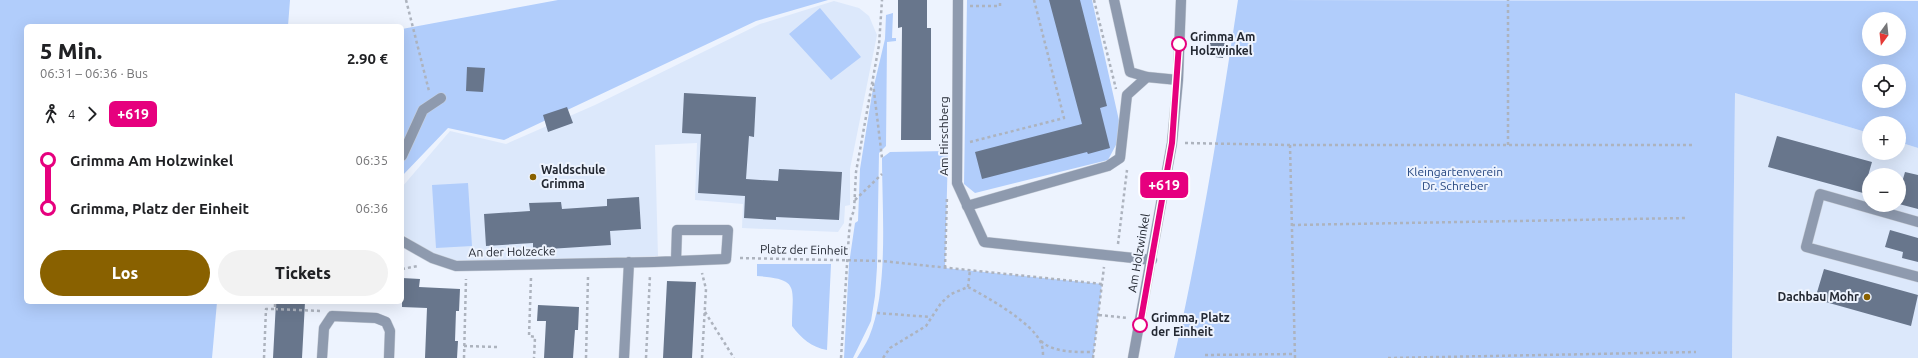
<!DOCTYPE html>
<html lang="de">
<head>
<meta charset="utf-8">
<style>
	body { margin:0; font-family:Ubuntu,sans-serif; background:#f2f2f2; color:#202124; height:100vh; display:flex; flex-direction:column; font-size:15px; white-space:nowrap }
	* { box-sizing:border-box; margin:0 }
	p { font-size:13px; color:#757577 }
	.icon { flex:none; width:22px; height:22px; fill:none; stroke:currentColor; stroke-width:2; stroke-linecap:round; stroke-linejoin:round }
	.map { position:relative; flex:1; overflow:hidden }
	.details { position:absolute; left:24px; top:24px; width:380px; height:280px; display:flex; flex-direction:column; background:#fff; border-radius:6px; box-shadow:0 4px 16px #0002 }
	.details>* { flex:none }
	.badge { padding:0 8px; border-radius:6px; font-size:14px; line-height:26px }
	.needle { width:26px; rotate:195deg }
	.controls { position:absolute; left:1862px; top:12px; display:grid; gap:8px }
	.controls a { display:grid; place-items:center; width:44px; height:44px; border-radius:50%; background:#fff; box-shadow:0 4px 16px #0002; font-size:20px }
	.map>.badge { position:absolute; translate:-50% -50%; box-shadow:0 0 0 2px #fff }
	.legs { display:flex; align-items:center; gap:6px; height:44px; padding:0 16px; font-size:13px }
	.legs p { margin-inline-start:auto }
	.summary { display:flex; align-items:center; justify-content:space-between; height:68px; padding:0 16px }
	h1 { font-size:22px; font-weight:800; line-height:30px }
	.cta { display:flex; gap:8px; margin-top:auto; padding:8px 16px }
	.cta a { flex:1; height:46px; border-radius:24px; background:#896100; color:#fff; font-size:16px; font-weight:800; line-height:46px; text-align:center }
	.cta a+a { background:#f2f2f2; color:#202124 }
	ul { padding:0 16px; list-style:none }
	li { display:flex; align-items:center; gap:14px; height:48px; font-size:15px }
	li i { display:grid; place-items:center; width:6px; height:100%; margin:0 5px; background:currentColor }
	li i::after { content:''; width:10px; height:10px; margin:-5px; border:3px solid; border-radius:50%; background:#fff }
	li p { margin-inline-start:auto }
	li:first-child i { background:linear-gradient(#0000 50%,currentColor 0) }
	li:last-child i { background:linear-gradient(currentColor 50%,#0000 0) }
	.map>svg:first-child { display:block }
</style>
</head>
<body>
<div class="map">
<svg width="1918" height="358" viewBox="0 0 1918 358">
	<rect width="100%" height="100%" fill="#edf3fe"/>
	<path fill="#dce8fb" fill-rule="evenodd" d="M834 1 859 8 869 16 877 35 850 169V205L845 206 844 223 838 232 742 228 743 204 695 200 697 143 655 145 658 256 470 262 446 260 431 253 402 234V187L450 131 506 144 595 105 760 24Z
		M1735 93 1869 133V153H1899V142L1918 148V358H1732ZM1869 175H1899V205H1869Z"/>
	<path fill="#b1cdfb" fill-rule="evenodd" d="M0 0H290L288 26H26V302H217L212 358H0Z
		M558 0H828L756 21 504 140 448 128 402 176V29Z
		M967 0H1092L1120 125 1117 143 1108 160 975 193 964 184Z
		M1238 0 1918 1V148L1899 142V123H1869V133L1735 93 1732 358H1174C1201 239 1220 120 1238 0ZM1869 19H1899V49H1869ZM1869 71H1899V101H1869Z
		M820 8 861 57 831 80 789 34Z
		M893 13 892 38H896V41L887 42 886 146 879 153 877 267 875 296 871 321 853 358H844L849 264 855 223 858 221 860 169 872 94 885 39 886 15Z
		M948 151 945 268 1102 284 1093 358H857C861 351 866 344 869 337 889 290 882 209 882 158L890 152Z
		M468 183 472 246 436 248 432 185Z
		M757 264H831L827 350C811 347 802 339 792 326 792 287 801 279 757 276Z"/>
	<path fill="#68768c" d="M898 0H927V28H931V140H901L902 27 898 28Z
		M1049 0H1080L1107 106 1100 108 1110 148 1088 154 1087 152 982 179 975 152 1082 124Z
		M1210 37 1225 39 1223 58 1207 56Z
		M467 67 485 68 483 92 466 91Z
		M684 93 756 97 754 137 749 136 746 179 778 181 779 169 842 172 839 220 776 217V220L744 218 745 196 698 193 701 134 682 133Z
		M567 107 573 123 548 132 543 115Z
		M1777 136 1872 162 1863 193 1768 167Z
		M1905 172 1918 175V209L1899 204V193Z
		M639 197 641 229 610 231 611 245 533 250V243L486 246 484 214 530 211 529 203 561 202 562 209 607 206V199Z
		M1890 230 1918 238V262L1902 258 1903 252 1885 247Z
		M1824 269 1918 295 1911 326 1815 299Z
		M402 278 420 279 419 287 460 289 459 311H456L455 341H458L457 358H425L427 308 402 307Z
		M667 281 696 282 692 358H663Z
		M276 302H305L302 358H273Z
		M538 305 579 307 578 330H575L573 358H544L546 321H537Z"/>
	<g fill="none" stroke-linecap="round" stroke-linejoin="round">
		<g stroke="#c9cfd9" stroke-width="11">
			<path id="lane" d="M402 156 423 110 441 98
				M967 206 1108 166 1120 158 1127 95 1147 77
				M1918 222 1820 194 1806 247 1918 277"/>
		</g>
		<g stroke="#c9cfd9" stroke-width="11">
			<path id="street" d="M958 0 957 183 984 242 1152 260
				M1114 0 1130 72 1147 77 1178 80
				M402 241 432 258 456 266 654 262C678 261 702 260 726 259L728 230H677L676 261
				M322 358 324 328 332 316 376 318 386 322 390 331 389 358
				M624 358 629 262
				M1133 358 1172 143 1178 80 1181 0"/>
		</g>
		<path stroke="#adb3be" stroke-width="2.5" stroke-dasharray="3 3" stroke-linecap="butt" d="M406 0 429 91
			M1094 0 1116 89
			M970 6H1000V0
			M873 83 882 158
			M970 142 1064 118 1034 0
			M1185 143 1290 145H1693
			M1290 145 1295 358
			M1508 145V0
			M855 200 882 174
			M1292 225 1686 218
			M1118 244 1127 170
			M740 258 882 261 1102 284
			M945 268 947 196
			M402 269 418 266
			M531 278 529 336 535 337 534 358
			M968 287 970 270
			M275 309 320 311
			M705 312 734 358
			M877 313 931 317
			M1099 315 1128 318
			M1041 341C1053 353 1078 352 1094 352
			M464 346 497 347
			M1205 355 1295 354
			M264 358 266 309H275V302
			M464 358 466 279
			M586 358 588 277
			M646 358 650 275
			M702 358 706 289 702 273
			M841 358 849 233 851 217 854 211 856 172 879 45 882 0
			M883 358 890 348 926 326 941 303 951 294 968 287C987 297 1033 323 1041 343 1043 347 1043 353 1043 358
			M1093 358 1104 267
			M1388 358 1696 352"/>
		<use href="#lane" stroke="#8e9aae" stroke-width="10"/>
		<use href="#street" stroke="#8e9aae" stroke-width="10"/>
	</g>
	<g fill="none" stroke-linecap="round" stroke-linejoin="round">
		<g stroke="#fff" stroke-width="9">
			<path id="line-1" d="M1140 325 1172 143 1179 44"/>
		</g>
		<use href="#line-1" stroke="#e6007e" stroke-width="6"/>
	</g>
	<g fill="#fff" stroke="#e6007e" stroke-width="2">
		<circle cx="1179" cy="44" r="7"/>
		<circle cx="1140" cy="325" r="7"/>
	</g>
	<g fill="#896100" stroke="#edf3fe" stroke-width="1.5">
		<circle cx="533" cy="177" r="4"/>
		<circle cx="1867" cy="297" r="4"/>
	</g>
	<g text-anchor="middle" stroke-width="4" stroke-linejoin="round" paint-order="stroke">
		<g font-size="12" font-weight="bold" fill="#242933" stroke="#edf3fe" text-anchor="start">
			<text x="1190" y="41">Grimma Am<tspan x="1190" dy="14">Holzwinkel</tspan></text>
			<text x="1151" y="322">Grimma, Platz<tspan x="1151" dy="14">der Einheit</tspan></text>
		</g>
		<g font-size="12" fill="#242933" stroke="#edf3fe">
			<text transform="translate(944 136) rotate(-90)" y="4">Am Hirschberg</text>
			<text transform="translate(804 250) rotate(1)" y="4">Platz der Einheit</text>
			<text transform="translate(512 252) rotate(-1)" y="4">An der Holzecke</text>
			<text transform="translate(1139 253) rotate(-80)" y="4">Am Holzwinkel</text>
		</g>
		<g font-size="12" font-weight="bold" fill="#242933" stroke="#edf3fe" text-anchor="start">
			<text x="541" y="174">Waldschule<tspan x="541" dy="14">Grimma</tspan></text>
			<text x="1859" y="301" text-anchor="end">Dachbau Mohr</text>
		</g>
		<g font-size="12" fill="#264780" stroke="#edf3fe">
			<text x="1455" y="176">Kleingartenverein<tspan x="1455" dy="14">Dr. Schreber</tspan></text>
		</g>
	</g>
</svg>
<div class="controls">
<a><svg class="needle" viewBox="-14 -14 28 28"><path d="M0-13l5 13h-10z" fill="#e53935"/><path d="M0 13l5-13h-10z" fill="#757577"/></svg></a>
<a><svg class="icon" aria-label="locate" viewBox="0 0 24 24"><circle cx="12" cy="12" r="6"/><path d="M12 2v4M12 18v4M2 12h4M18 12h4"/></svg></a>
<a>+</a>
<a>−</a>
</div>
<b class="badge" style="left:1164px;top:185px;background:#e6007e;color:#fff">+619</b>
<section class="details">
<div class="summary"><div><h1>5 Min.</h1><p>06:31 – 06:36 · Bus</p></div><b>2.90 €</b></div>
<div class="legs"><svg class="icon" aria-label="walk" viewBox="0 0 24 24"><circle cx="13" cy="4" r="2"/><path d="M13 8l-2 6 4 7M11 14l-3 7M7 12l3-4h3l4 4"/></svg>4<svg class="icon" aria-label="forward" viewBox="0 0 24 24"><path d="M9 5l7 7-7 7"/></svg><b class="badge" style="background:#e6007e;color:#fff">+619</b></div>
<ul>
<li><i style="color:#e6007e"></i><b>Grimma Am Holzwinkel</b><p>06:35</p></li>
<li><i style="color:#e6007e"></i><b>Grimma, Platz der Einheit</b><p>06:36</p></li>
</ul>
<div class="cta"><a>Los</a><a>Tickets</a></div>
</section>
</div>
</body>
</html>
